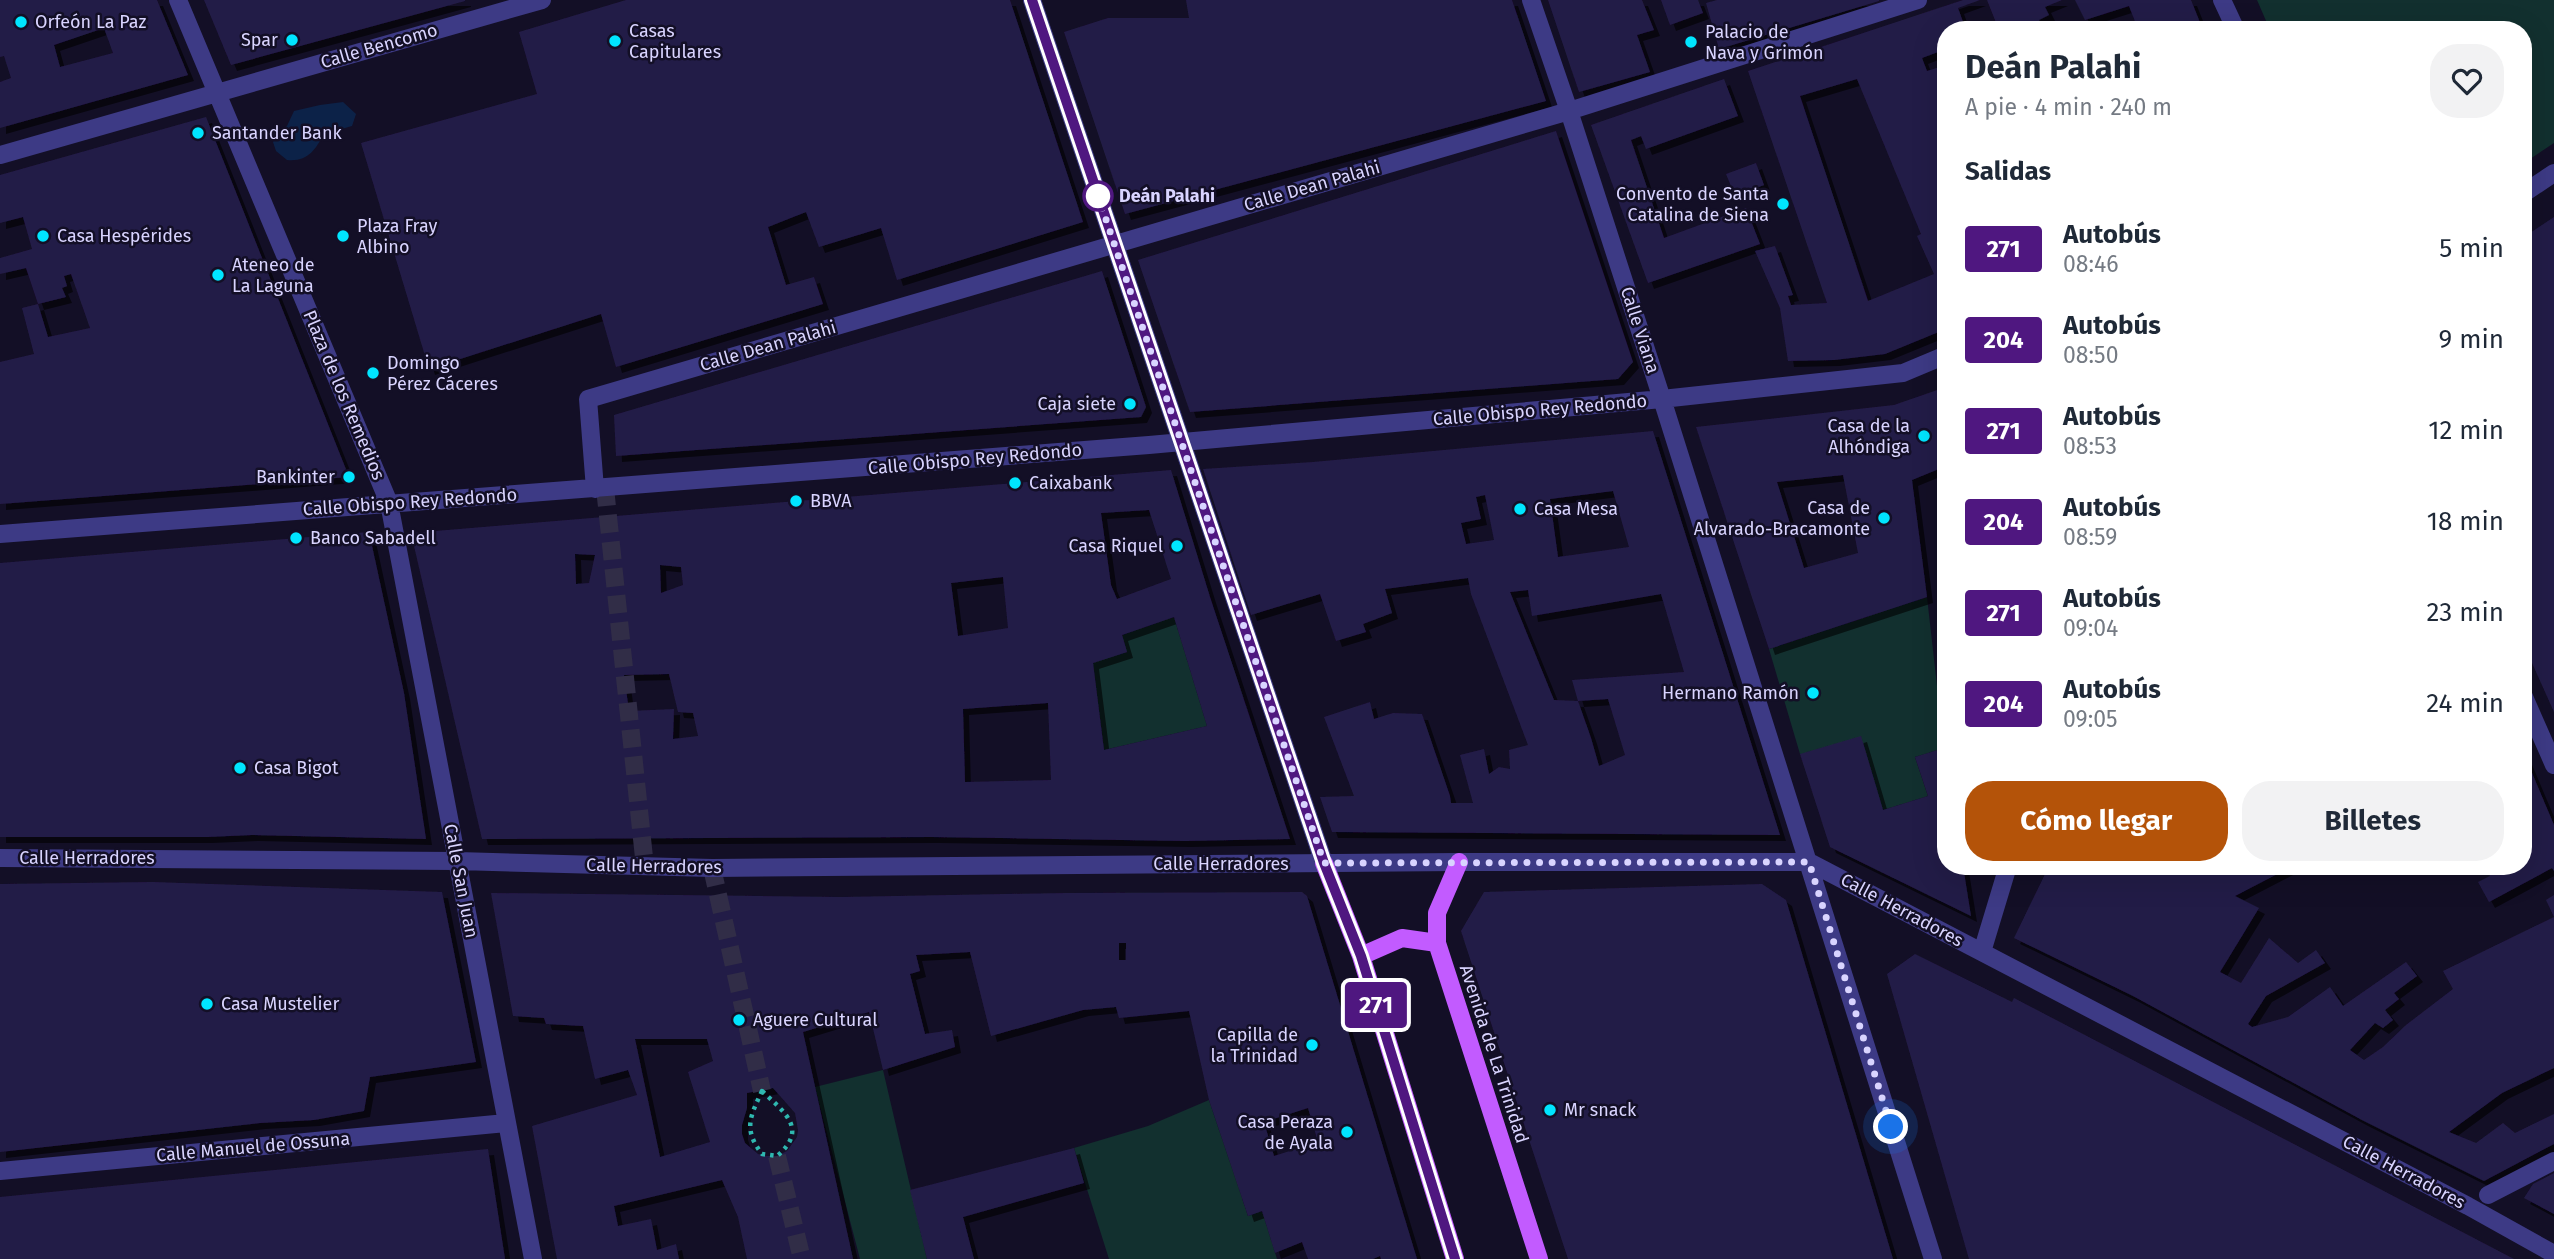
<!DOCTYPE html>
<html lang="es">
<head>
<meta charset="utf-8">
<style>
	body { margin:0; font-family:"Fira Sans",sans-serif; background:#f2f2f3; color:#1f2937; height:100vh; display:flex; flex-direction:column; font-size:26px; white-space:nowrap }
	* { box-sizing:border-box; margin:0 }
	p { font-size:23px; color:#747a83 }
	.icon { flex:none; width:38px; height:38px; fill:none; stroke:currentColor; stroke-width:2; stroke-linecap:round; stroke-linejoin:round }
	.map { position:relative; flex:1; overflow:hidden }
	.side { position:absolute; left:1937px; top:21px; width:595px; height:854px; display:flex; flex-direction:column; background:#fff; border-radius:28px; box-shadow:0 7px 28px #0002 }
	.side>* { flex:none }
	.badge { padding:0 14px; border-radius:5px; font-size:24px; line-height:46px }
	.you { position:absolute; width:35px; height:35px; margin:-18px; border:5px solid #fff; border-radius:50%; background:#1a73e8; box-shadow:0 0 0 10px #1a73e833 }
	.map>.badge { position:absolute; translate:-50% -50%; box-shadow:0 0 0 4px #fff }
	h2 { padding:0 28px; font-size:26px; line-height:63px }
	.round { display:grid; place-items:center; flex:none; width:74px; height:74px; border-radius:28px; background:#f2f2f3 }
	.summary { display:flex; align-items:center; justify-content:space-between; height:119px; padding:0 28px }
	h1 { font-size:33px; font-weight:700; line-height:52px }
	.action { display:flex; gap:14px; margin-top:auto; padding:14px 28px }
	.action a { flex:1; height:80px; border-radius:28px; background:#b45309; color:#fff; font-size:28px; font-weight:700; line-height:80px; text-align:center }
	.action a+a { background:#f2f2f3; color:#1f2937 }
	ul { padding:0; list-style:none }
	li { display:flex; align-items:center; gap:21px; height:91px; padding:0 28px }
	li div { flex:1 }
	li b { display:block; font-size:26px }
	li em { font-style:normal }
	li .badge { min-width:77px; font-weight:700; text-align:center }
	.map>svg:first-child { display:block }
</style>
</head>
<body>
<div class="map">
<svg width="2554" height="1259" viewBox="0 0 2554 1259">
	<defs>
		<filter id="shadow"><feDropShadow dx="6" dy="6" stdDeviation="0" flood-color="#0009"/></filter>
	</defs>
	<rect width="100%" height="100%" fill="#130f26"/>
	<path fill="#12302f" d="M2257 0H2554V143L2524 163V30H2270Z
		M1927 597 1944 748 1915 757 1928 796 1883 810 1800 754 1769 649Z
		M1174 617 1207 726 1104 750 1093 663 1122 635Z
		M883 1070 927 1259H860L815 1087Z
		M1209 1100 1248 1216 1262 1211 1277 1259H1109L1074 1148 1148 1126Z"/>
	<path fill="#0c2248" d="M343 102 356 114 352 126 324 134C315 150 308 162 287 160L276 151 273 142 276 136 287 126 294 111 320 105Z"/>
	<path fill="#241b47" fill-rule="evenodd" filter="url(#shadow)" d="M0 0H157L188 75 0 128V82L11 78 4 56 0 57ZM104 28 113 53 60 67 54 45Z
		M204 0H465V1L231 65Z
		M626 0H1010L1083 222 897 280 881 228 819 247 806 212 768 227 786 285 814 277 823 304 616 367 601 314 429 369 361 143 537 94 519 32Z
		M1186 0H1512L1546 101 1125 214 1064 32 1108 18H1189Z
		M1548 0H1642L1654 30 1637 35 1650 72 1579 92Z
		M1661 0H1698L1703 13 1670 25Z
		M1717 0H1879V1L1719 49 1706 3Z
		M1963 0H1980L1958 8 1966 30H1946V49L1922 58 1927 71 1946 65V329L1885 354 1834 360 1788 361 1780 308 1755 251 1775 246 1793 295 1788 296 1791 305 1827 303 1748 71ZM1857 79 1921 234 1917 236 1934 274 1868 301 1800 96Z
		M1987 0H2062L2045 7 2049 15 2039 20 2044 30H1999Z
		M2075 0H2191L2203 30H2121L2136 24 2129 6 2085 20Z
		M1724 79 1738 116 1646 149 1641 136 1631 140 1664 238 1746 208 1760 244 1648 283 1591 125Z
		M206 117 349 477 0 504V362L34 354 22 308 38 304 48 337 90 328 71 274 64 276 67 286 62 288 66 297 38 304 26 268 0 274V258L32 249 23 217 0 223V175Z
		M1556 131 1633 362 1618 379 1190 412 1138 260Z
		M1756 163 1764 185 1735 196 1726 174Z
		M2554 217V712L2524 645V237Z
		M1102 271 1146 407 1141 417 616 456 614 415Z
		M1946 387V466L1912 480 1927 597 1769 649 1696 427 1894 405ZM1843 475 1858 553 1804 568 1777 482Z
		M1653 431 1780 835 1332 832 1320 797 1354 796 1324 717 1370 702 1374 719 1393 713 1422 714 1450 796 1451 803H1473L1460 755 1484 749 1489 774 1499 767 1510 769 1509 750 1528 745 1471 594 1468 578 1385 589 1392 613 1363 624 1366 632 1336 641 1320 594 1251 615 1203 469 1313 462ZM1613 491 1629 547 1558 557 1550 499ZM1485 495 1494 540 1466 544 1461 523 1481 519 1476 497ZM1528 590 1532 616 1661 594 1684 672 1572 680 1578 701 1608 699 1625 755 1599 766 1591 738 1578 701 1554 700 1510 592Z
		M1171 470 1210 597 1290 839 1185 841 932 837 482 839 411 533ZM1149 510 1171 579 1117 599 1111 585 1101 513ZM575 554 595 555 589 583 576 584ZM660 565 681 567 683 585 661 593ZM1003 577 1008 628 958 636 951 583ZM1174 617 1207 726 1104 750 1093 663 1127 652 1122 635ZM669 674 678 712 693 713 698 736 673 739 674 709 629 711 624 675ZM1048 703 1051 780 965 782 963 709Z
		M369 532 404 693 426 839 252 835 207 837H0V563Z
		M1861 736 1883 810 1928 796 1915 757 1944 748 1946 866H1963L1971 916 1830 847 1800 754Z
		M2524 754 2554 825V871L2552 868 2489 902 2478 882 2490 876 2484 866H2524Z
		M2049 866H2293L2235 896 2259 908 2220 972 2241 983 2269 938 2298 963 2316 950 2325 963 2266 996 2248 1024 2252 1027 2288 1017 2330 987 2343 1006 2406 962 2417 976 2394 993 2399 999 2385 1010 2393 1020 2383 1028 2375 1023 2350 1050 2364 1060 2383 1047 2406 1025 2453 989 2443 971 2554 917V1068L2502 1093 2449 1132 2476 1143 2503 1123 2515 1133 2554 1114V1144L2484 1181 2362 1120 2133 996 2014 938Z
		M153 882 442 892 476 1062 370 1077 364 1111 314 1120 260 1123 0 1152V884Z
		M1762 884 1786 900 1893 1259H1568L1461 931 1484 892Z
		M1302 892 1307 896 1417 1259H1381L1380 1256 1373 1259H1308L1302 1242 1275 1253 1262 1211 1248 1216 1209 1100 1189 1011 1119 1018 1116 1007 1083 1010 991 1036 970 952 916 955 920 971 910 974 925 1034 952 1030 955 1047 883 1070 869 1012 803 1032 853 1259H747L738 1217 722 1180 614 1206 618 1226 651 1219 657 1250 676 1244 679 1259H557L532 1126 637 1095 628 1070 595 1079 583 1026 546 1024 544 1018 513 1016 491 893 841 897 1067 893ZM1119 943H1126V960H1119ZM635 1039H707L713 1061 688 1072 710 1142 660 1157ZM773 1088 795 1113 798 1130 797 1137 787 1151 777 1156H767L758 1154 745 1143 742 1134V1125L747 1108V1093ZM1308 1108 1318 1142 1274 1156 1264 1122Z
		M2554 895V917L2546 900Z
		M1915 954 2012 1002 2014 998 2514 1259H1969L1887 974Z
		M1074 1148 1084 1183 963 1217 974 1259H927L910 1190Z
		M488 1149 505 1259H0V1197Z
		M2554 1173V1214L2524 1198 2533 1184Z"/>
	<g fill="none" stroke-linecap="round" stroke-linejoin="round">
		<path stroke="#312d47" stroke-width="18" stroke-dasharray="18 9" stroke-linecap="butt" d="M605 488 645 867
			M712 868 762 1091
			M777 1156 802 1259"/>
		<path stroke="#2fb8b0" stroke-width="4.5" stroke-dasharray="3.5 5" stroke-linecap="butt" d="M762 1091C784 1112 809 1129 777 1156L762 1154C743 1129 750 1117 762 1091Z"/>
		<path stroke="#3d3a85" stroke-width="18" d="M178 0 389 503 533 1259
			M1032 0 1324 863
			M1531 0 1569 111 1662 399 1933 1259
			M2222 0 2236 30
			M0 155 542 0
			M2524 193 2554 173
			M595 489 588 399 1569 111 1918 0
			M0 534 1149 445 1662 399 1903 373 1946 355
			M2524 697 2554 765
			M0 858 458 861 712 868 1459 862H1809L2468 1206 2554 1254
			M1982 952 2008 866
			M0 1171 506 1123
			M2488 1195 2554 1161"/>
		<path stroke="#c25bff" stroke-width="18" d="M1459 862 1437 913V943L1539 1259
			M1324 863 1361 956 1455 1259
			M1361 956 1402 938 1437 943"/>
	</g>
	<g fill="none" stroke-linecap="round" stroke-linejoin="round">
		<g stroke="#fff" stroke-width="16">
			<path id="line" d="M1032 0 1324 863 1361 956 1455 1259"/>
		</g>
		<use href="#line" stroke="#4f1780" stroke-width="10"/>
		<path stroke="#d9d4ff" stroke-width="7" stroke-dasharray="0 12.6" d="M1098 196 1324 863 1809 862 1891 1127"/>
	</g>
	<g fill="#00e5ff" stroke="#130f26" stroke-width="2.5">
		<circle cx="21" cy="22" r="7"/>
		<circle cx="292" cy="40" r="7"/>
		<circle cx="615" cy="41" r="7"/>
		<circle cx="1691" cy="42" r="7"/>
		<circle cx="198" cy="133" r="7"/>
		<circle cx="1783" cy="204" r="7"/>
		<circle cx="43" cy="236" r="7"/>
		<circle cx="343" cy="236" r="7"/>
		<circle cx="218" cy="275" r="7"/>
		<circle cx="373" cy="373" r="7"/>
		<circle cx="1130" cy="404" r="7"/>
		<circle cx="1924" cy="436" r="7"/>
		<circle cx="349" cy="477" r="7"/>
		<circle cx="1015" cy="483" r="7"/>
		<circle cx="796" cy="501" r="7"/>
		<circle cx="1520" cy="509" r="7"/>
		<circle cx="1884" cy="518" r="7"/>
		<circle cx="296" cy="538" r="7"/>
		<circle cx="1177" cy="546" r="7"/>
		<circle cx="1813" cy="693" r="7"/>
		<circle cx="240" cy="768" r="7"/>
		<circle cx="207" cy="1004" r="7"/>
		<circle cx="739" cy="1020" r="7"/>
		<circle cx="1312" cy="1045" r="7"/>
		<circle cx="1550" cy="1110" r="7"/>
		<circle cx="1347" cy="1132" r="7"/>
	</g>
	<circle fill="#fff" stroke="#4f1780" stroke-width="3.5" cx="1098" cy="196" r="14"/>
	<g text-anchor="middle" stroke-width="5" stroke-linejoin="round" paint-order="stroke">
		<g font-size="18" fill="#d9d4ff" stroke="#130f26" text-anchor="start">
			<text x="35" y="28">Orfeón La Paz</text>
			<text x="629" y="37">Casas<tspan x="629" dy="21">Capitulares</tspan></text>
			<text x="1705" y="38">Palacio de<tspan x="1705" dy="21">Nava y Grimón</tspan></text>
			<text x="278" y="46" text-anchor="end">Spar</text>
			<text x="212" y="139">Santander Bank</text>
			<text x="1769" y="200" text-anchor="end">Convento de Santa<tspan x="1769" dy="21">Catalina de Siena</tspan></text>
			<text x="357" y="232">Plaza Fray<tspan x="357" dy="21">Albino</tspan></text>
			<text x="57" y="242">Casa Hespérides</text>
			<text x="232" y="271">Ateneo de<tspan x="232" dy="21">La Laguna</tspan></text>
			<text x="387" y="369">Domingo<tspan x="387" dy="21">Pérez Cáceres</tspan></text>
			<text x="1116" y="410" text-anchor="end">Caja siete</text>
			<text x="1910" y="432" text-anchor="end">Casa de la<tspan x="1910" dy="21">Alhóndiga</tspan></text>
			<text x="335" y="483" text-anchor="end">Bankinter</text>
			<text x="1029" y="489">Caixabank</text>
			<text x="810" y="507">BBVA</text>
			<text x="1870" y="514" text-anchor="end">Casa de<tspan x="1870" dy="21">Alvarado-Bracamonte</tspan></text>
			<text x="1534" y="515">Casa Mesa</text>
			<text x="310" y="544">Banco Sabadell</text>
			<text x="1163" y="552" text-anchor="end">Casa Riquel</text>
			<text x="1799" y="699" text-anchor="end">Hermano Ramón</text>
			<text x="254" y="774">Casa Bigot</text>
			<text x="221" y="1010">Casa Mustelier</text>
			<text x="753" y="1026">Aguere Cultural</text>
			<text x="1298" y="1041" text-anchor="end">Capilla de<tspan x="1298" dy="21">la Trinidad</tspan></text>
			<text x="1564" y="1116">Mr snack</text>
			<text x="1333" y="1128" text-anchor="end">Casa Peraza<tspan x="1333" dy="21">de Ayala</tspan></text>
		</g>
		<g font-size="18" fill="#d9d4ff" stroke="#130f26">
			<text transform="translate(379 46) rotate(-16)" y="6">Calle Bencomo</text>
			<text transform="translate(1312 186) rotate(-16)" y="6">Calle Dean Palahi</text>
			<text transform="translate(1640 330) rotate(72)" y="6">Calle Viana</text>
			<text transform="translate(768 346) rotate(-16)" y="6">Calle Dean Palahi</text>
			<text transform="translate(344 395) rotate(67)" y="6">Plaza de los Remedios</text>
			<text transform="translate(1540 410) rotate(-5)" y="6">Calle Obispo Rey Redondo</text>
			<text transform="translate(975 459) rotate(-5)" y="6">Calle Obispo Rey Redondo</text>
			<text transform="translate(410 502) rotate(-4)" y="6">Calle Obispo Rey Redondo</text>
			<text x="87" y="864">Calle Herradores</text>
			<text x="1221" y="870">Calle Herradores</text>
			<text transform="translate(654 866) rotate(1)" y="6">Calle Herradores</text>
			<text transform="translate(461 881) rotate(79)" y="6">Calle San Juan</text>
			<text transform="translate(1902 910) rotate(28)" y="6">Calle Herradores</text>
			<text transform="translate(1494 1054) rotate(72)" y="6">Avenida de La Trinidad</text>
			<text transform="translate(253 1147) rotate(-5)" y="6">Calle Manuel de Ossuna</text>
			<text transform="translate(2404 1172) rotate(28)" y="6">Calle Herradores</text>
		</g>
		<g font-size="18" font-weight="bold" fill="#d9d4ff" stroke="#130f26" text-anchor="start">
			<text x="1119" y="202">Deán Palahi</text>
		</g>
	</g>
</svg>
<div class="you" style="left:1891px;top:1127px"></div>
<b class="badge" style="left:1376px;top:1005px;background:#4f1780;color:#fff">271</b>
<section class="side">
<div class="summary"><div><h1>Deán Palahi</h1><p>A pie · 4 min · 240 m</p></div><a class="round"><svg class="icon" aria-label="heart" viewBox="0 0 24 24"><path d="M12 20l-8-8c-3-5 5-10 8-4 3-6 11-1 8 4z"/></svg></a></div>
<h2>Salidas</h2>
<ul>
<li><span class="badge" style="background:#4f1780;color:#fff">271</span><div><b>Autobús</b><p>08:46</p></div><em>5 min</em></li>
<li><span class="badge" style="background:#4f1780;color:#fff">204</span><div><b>Autobús</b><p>08:50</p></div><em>9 min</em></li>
<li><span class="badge" style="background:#4f1780;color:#fff">271</span><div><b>Autobús</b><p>08:53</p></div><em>12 min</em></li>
<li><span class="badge" style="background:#4f1780;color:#fff">204</span><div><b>Autobús</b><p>08:59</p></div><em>18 min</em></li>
<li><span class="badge" style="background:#4f1780;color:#fff">271</span><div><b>Autobús</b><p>09:04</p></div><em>23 min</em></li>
<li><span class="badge" style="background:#4f1780;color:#fff">204</span><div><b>Autobús</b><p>09:05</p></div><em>24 min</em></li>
</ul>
<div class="action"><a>Cómo llegar</a><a>Billetes</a></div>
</section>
</div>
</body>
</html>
